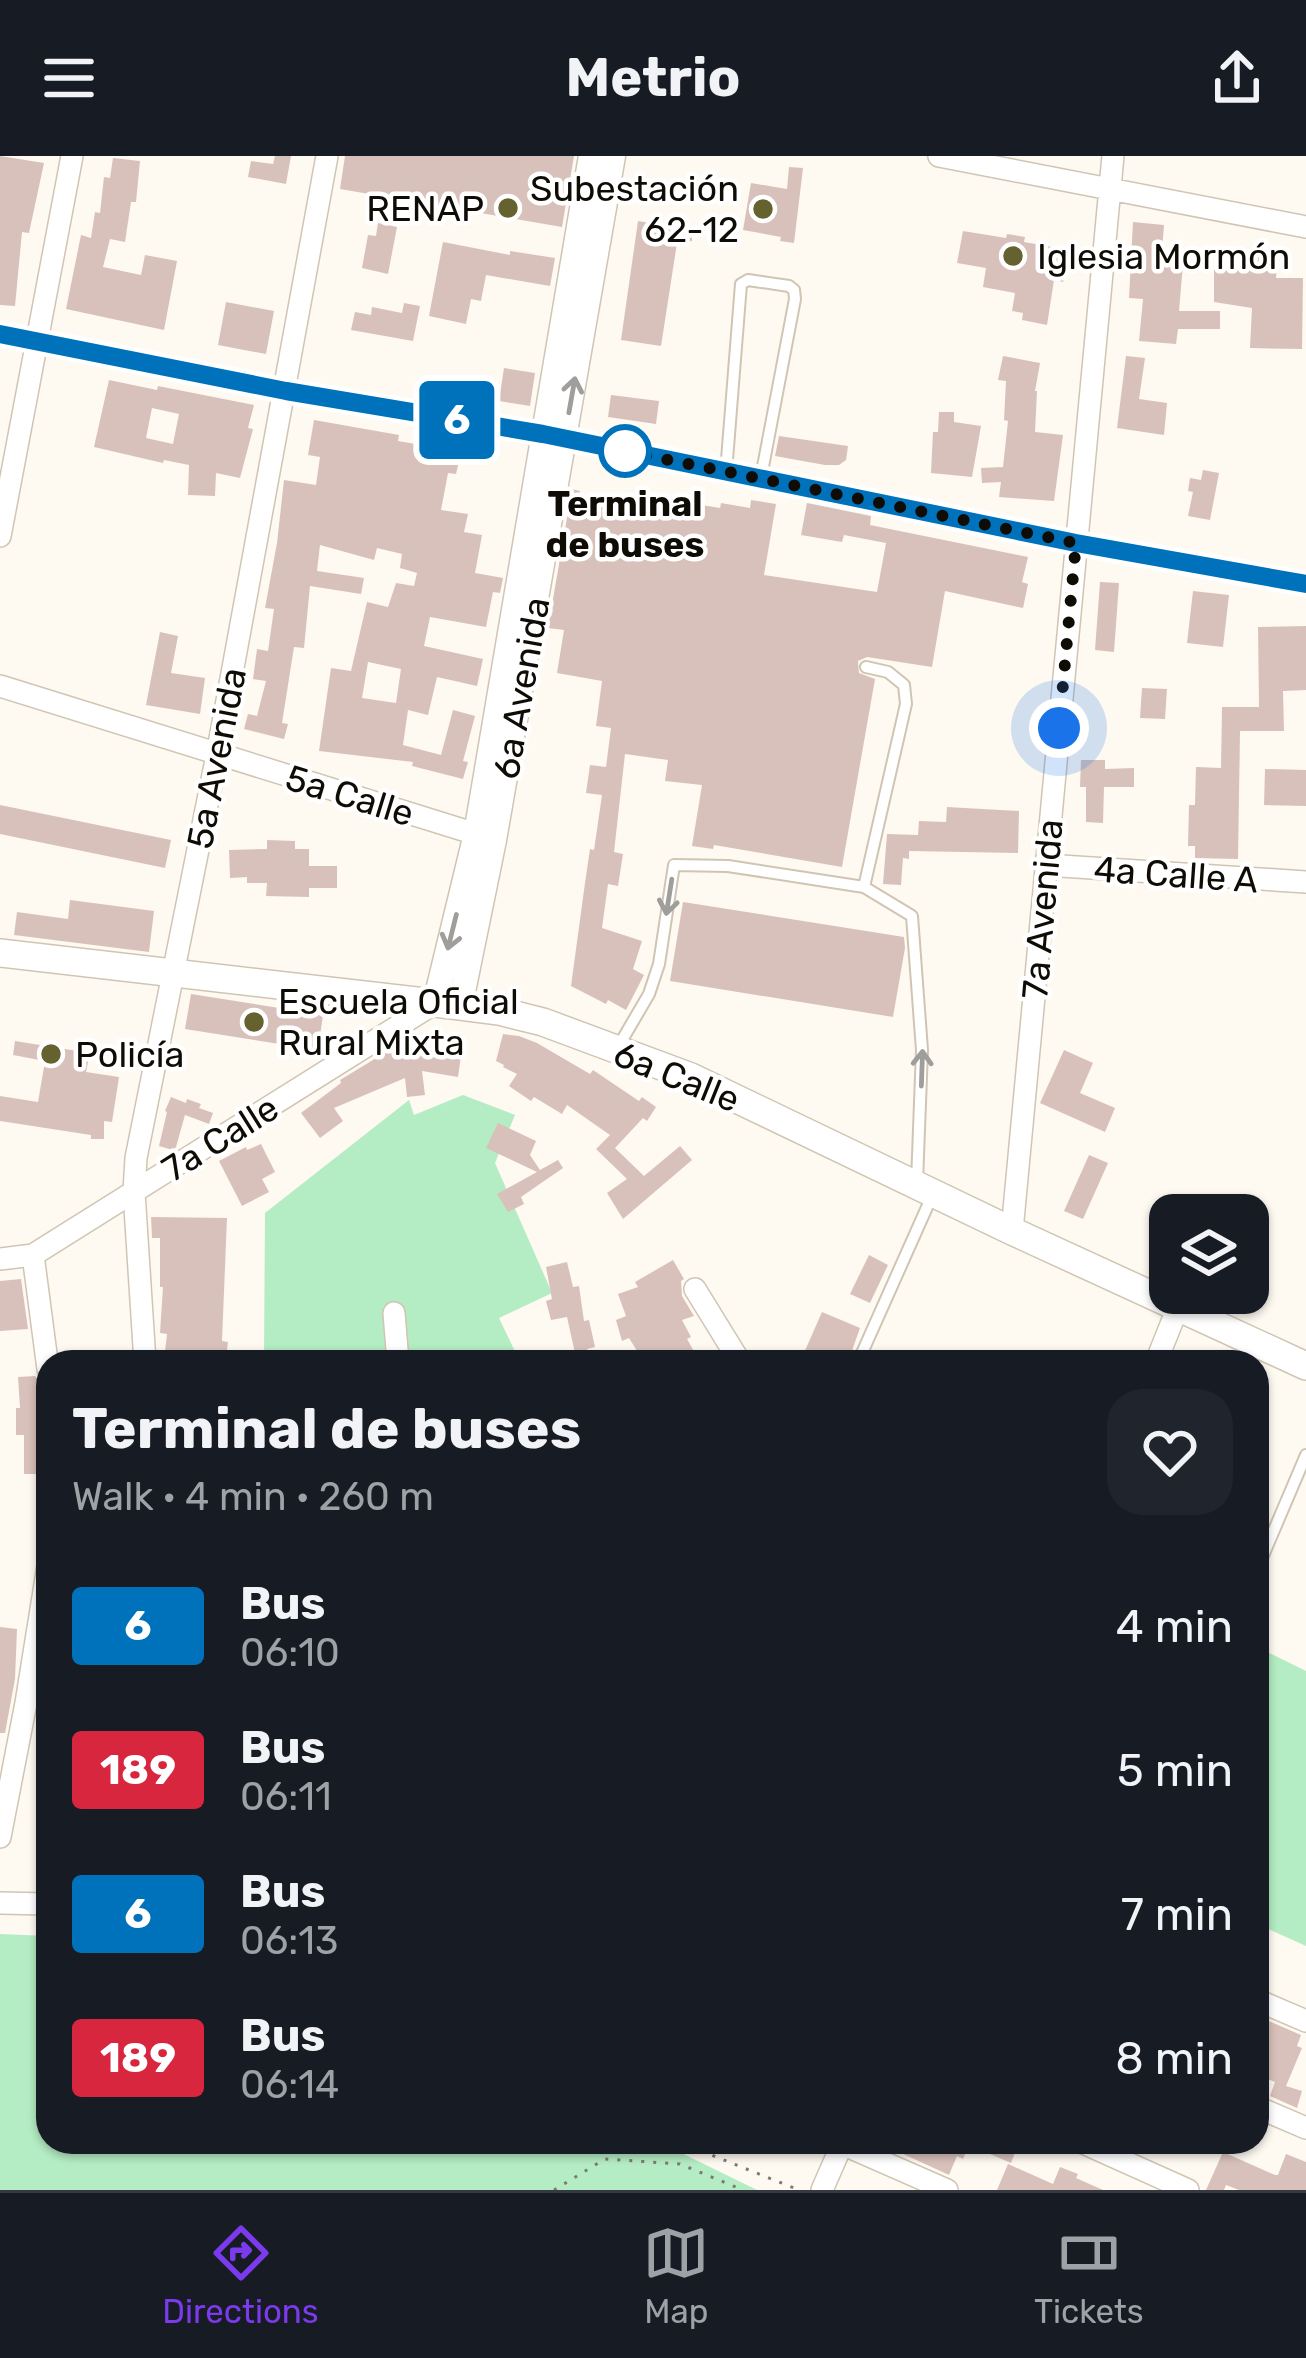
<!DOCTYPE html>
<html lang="en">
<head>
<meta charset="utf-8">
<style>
	body { margin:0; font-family:Rubik,sans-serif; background:#20242c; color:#f1f3f6; height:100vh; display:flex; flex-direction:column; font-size:45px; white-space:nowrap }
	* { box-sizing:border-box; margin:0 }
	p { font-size:39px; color:#9ea1a6 }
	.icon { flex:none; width:66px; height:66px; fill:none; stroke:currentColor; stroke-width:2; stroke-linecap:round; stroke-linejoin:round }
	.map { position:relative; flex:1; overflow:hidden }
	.sheet { position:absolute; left:36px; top:1194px; width:1233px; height:804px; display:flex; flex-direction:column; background:#171b24; border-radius:36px; box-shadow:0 3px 9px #0004 }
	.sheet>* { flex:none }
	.badge { padding:0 24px; border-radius:9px; font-size:42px; line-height:78px }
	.tools { position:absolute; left:1149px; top:1038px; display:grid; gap:24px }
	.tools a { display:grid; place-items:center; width:120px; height:120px; border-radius:24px; background:#171b24; box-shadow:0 3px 9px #0004; font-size:60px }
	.you { position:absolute; width:60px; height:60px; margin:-30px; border:9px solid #fff; border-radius:50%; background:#1a73e8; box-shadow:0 0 0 18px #1a73e833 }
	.map>.badge { position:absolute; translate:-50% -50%; box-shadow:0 0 0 6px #fff }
	.round { display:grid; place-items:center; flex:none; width:126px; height:126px; border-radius:36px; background:#20242c }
	.head { display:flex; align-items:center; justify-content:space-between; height:204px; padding:0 36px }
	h1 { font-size:57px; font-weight:700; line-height:90px }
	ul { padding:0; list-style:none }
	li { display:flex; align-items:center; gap:36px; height:144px; padding:0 36px }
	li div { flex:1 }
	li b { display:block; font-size:45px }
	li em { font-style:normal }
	li .badge { min-width:132px; font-weight:700; text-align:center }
	header { display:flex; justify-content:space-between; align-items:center; height:156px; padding:0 36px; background:#171b24; font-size:54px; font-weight:700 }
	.menu { display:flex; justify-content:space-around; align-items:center; height:168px; border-top:3px solid #363941; background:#171b24; font-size:33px; color:#9ea1a6 }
	.menu a { display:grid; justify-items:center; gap:6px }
	.menu .on { color:#7c3aed }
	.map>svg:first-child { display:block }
</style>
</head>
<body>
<header><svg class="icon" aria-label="menu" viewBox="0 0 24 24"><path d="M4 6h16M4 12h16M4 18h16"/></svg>Metrio<svg class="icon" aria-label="share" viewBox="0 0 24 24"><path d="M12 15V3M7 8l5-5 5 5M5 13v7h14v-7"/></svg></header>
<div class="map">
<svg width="1306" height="2034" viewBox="0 0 1306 2034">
	<rect width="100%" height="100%" fill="#fef9f1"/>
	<path fill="#b4ecc3" d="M463 939 515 959 495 1007 552 1137 499 1162 520 1206H264L265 1057 409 944 414 959Z
		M1257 1491 1306 1515V1790L1257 1768Z
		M0 1778 48 1780V1986H659L757 2034H0Z"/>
	<path fill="#d9c1bb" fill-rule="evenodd" d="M0 0 44 7 29 77 22 76 15 150 0 149Z
		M275 0H291L286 28 248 21 251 5 273 8Z
		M345 0H574L562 71 340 33Z
		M113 2 140 5 136 46H131L125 86 110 83 103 111 141 119 145 99 177 105 164 174 66 153 81 79 91 82 95 56 100 57 104 21 110 22Z
		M789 11 803 12 794 87 780 85 781 81 743 74 751 27 787 33Z
		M638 65 692 74V85L677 87 661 190 621 184Z
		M1133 66 1164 69 1162 95 1184 96 1179 155H1220V173H1178L1176 188 1139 185 1143 143 1129 142Z
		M378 67 397 71 388 118 362 112 368 79 376 80Z
		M963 75 1006 82 1007 78 1025 81 1024 86 1069 94 1063 126 1054 124 1047 169 1022 164 1023 157 1012 155 1015 137 983 131 986 112 957 107Z
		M443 86 510 99V95L555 102 550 130 486 119 481 145 471 143 466 168 429 160Z
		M1217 94 1278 98 1276 122H1303L1302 193 1250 192 1252 152 1214 146V113L1217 112Z
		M226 146 274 155 266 198 218 189Z
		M404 147 420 150 413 185 351 174 355 156 371 159 372 151 402 157Z
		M1003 200 1040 207 1035 235H1037L1035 276 1063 279 1054 345 999 341 1001 326 982 327 981 312 1003 311 1008 265 1004 264 1006 225 998 224Z
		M1126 200 1145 202 1139 243 1167 247 1164 279 1117 272Z
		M504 212 535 217 530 250 499 245Z
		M109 224 157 234 158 230 254 249 248 272 253 273 240 322 216 317 215 340 188 339 189 309 164 304 163 307 94 291ZM152 252 179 258 173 288 146 282Z
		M611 239 659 245 656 268 608 261Z
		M939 256H954V266L981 270 972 321 931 317 933 276H938Z
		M314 264 399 279 398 285 452 294 451 300 460 301 456 318 448 317 441 354 468 358 464 376 482 379 475 417 503 422 500 437 493 436 486 471 430 461 424 490 483 503 477 530 437 521 428 559 408 554 403 589 441 599 453 554 475 560 463 605 468 606 463 623 412 610 413 606 319 595 331 512 351 515 367 446 388 451 396 427 414 430 417 417 400 412 402 398 377 392 374 404 320 389 317 415 364 422 361 438 310 430 304 492 294 491 282 567 288 568 284 583 244 573 248 558 257 560 266 525 253 523 257 493 268 495 274 453 265 452 277 387 284 324 316 329 320 301 308 299ZM368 506 401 513 396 547 362 542Z
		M779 280 848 290 846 304 839 309H825L775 300Z
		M1203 314 1219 317 1210 364 1188 360 1193 336 1188 335 1190 322 1201 324Z
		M572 333 580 335 579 343 613 349 614 339 670 348 671 344 720 352 721 347 750 352 751 344 776 348 764 419 877 436 886 387 844 379 842 386 801 379 807 347 871 360 870 369 1028 401 1022 426 1028 428 1023 452 945 435 932 511 867 501 858 505 859 517 875 523 842 711 714 689 713 693 692 690 702 629 665 625 668 604 625 598 614 696 623 698 618 730 608 728 602 772 642 785 633 813 644 819 626 854 608 844 606 848 571 830 585 727 590 693 594 694 602 639 586 637 590 609 606 611 611 572 596 570 602 525 557 517 564 474 548 472Z
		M1100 426 1119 427 1114 496 1095 494Z
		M1193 435 1229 439 1223 491 1187 487Z
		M1306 470V534L1283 535 1284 575H1240L1238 703 1195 702V690H1188L1189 649H1195L1196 611 1221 612 1222 551H1259L1258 471Z
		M160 476 178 480 171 517 205 522 200 558 146 549Z
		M1142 532 1167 533 1165 563 1140 562Z
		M1081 604H1105V613L1134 612V631H1104L1103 667 1086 666V631H1080Z
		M1265 613 1306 614V650L1264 649Z
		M0 649 171 684 165 712 0 678Z
		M947 651 1019 655 1018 697 909 695V703L903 702 901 729 883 728 887 678 918 679 919 665 946 666Z
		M267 684 295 685V693H309V710H337V732H309V741L266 740 267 727H247V721L230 722 229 694 267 693Z
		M70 744 154 755 149 796 14 779 17 756 68 763Z
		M683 746 904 781 905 792 893 861 670 825Z
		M191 838 323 859 318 894 185 873Z
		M503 878 519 880 537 887 590 918 593 914 639 945 642 941 656 951 647 965 643 962 615 992 644 1020 680 990 692 1004 623 1063 607 1037 627 1023 596 993 610 979 567 949 562 958 534 941 531 945 509 930 517 918 503 911 504 909 496 905Z
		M15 885 90 897 86 916 119 921 112 966 104 965V983H91V979L0 965V940L38 946 45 905 13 899Z
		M396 890H409V894L440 890 462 893 458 921 422 915 425 939 407 941 405 922 334 952 343 965 320 982 301 957 341 927 340 924Z
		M1064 894 1093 907 1080 937 1115 952 1105 976 1040 947Z
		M171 941 186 947 187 943 201 948 199 952 213 957 209 968 185 959 176 991 173 994 159 990 167 956 165 955Z
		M498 967 536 985 530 999 540 1014 558 1004 563 1012 521 1041 524 1048 508 1056 497 1038 537 1016 486 992Z
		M261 988 275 1016 262 1023 269 1036 242 1050 219 1005 246 991 247 994Z
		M1089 999 1108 1007 1083 1063 1064 1055Z
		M151 1061 227 1062 222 1185 228 1186 226 1202 165 1196 167 1178 160 1177 163 1131H160V1082H152Z
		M869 1099 888 1109 870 1147 850 1138Z
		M673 1104 684 1123 681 1125 682 1140 694 1160 682 1164 691 1181 687 1183 700 1206H644L629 1182 622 1185 616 1164 626 1160 618 1138 638 1131 635 1126Z
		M567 1106 573 1131 579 1130 584 1165 589 1164 595 1191 587 1193 593 1206H577L567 1161 551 1164 546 1145 552 1143 546 1111Z
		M21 1123 28 1173 0 1175V1125Z
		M822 1156 860 1172 848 1206H800Z
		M35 1220 39 1225 43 1281H48V1318H24V1279H16V1252H20L18 1221Z
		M0 1471 17 1473 15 1523 5 1577H0Z
		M1257 1860 1301 1879 1297 1890 1302 1892 1286 1930 1302 1935 1297 1952 1270 1940 1275 1926 1257 1919Z
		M906 1986H1019L1011 2007 969 1989 963 2003 957 2000 949 2019 901 1997Z
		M1223 1996 1275 2019H1278L1286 1998 1306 2006V2034H1239L1226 2029 1224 2034H1206Z
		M1008 2008 1053 2028 1060 2011 1078 2018 1076 2022 1103 2034H997Z"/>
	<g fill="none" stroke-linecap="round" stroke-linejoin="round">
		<g stroke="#d0c5b3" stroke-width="14">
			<path id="service" d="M726 316 741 128 748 124 789 130 794 134 795 143 761 321
				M864 731 906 548 904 529 888 516 866 511
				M618 891 649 838 659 808 674 709 728 710 864 731 912 760 922 894 917 1026
				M858 1206 932 1040
				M1257 1414 1306 1299"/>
		</g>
		<g stroke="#d0c5b3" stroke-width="24">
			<path id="minor" d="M939 0 1306 71
				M0 178 286 235 543 278 1076 387 1306 427
				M0 380 72 0
				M0 530 492 683
				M1046 709 1306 726
				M1012 1075 1113 0
				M33 1099 48 1213
				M0 1103 33 1099 435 847
				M695 1133 740 1206
				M394 1157 398 1206
				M145 1206 134 1036 136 1002 217 599 327 0
				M1156 1206 1178 1151
				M0 1681 26 1547 48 1410
				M0 1747 48 1748
				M1257 1844 1306 1865
				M1257 1951 1306 1972
				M1081 1986 1188 2034
				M842 1988 947 2034
				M822 2034 843 1986"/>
		</g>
		<g stroke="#d0c5b3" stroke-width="27">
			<path id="tertiary" d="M435 847 476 678 591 0
				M460 850 494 684 613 0"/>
		</g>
		<g stroke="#d0c5b3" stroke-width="30">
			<path id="secondary" d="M0 797 460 850 499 855 543 866 691 921 1012 1075 1306 1210"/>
		</g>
		<path stroke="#7e7a73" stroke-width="3" stroke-dasharray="3 9" stroke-linecap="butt" d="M679 1986 799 2034
			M554 2034 605 2003 680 2008 743 2034"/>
		<use href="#service" stroke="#fff" stroke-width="10"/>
		<use href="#minor" stroke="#fff" stroke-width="21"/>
		<use href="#tertiary" stroke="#fff" stroke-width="24"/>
		<use href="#secondary" stroke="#fff" stroke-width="27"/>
	</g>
	<defs><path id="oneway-shaft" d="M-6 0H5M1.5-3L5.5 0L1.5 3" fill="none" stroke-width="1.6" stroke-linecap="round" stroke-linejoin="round" transform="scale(3)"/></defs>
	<g stroke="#9f9e9b">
		<use href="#oneway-shaft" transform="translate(572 239) rotate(-80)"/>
		<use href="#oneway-shaft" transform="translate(669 741) rotate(99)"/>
		<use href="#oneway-shaft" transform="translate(452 776) rotate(104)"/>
		<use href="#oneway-shaft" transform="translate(922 912) rotate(-88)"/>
	</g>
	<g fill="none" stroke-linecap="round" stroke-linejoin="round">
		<g stroke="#fff" stroke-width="27">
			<path id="line" d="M0 178 286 235 543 278 1076 387 1306 428"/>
		</g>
		<use href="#line" stroke="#0072bc" stroke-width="18"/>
		<path stroke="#0f0c06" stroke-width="12" stroke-dasharray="0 21.6" d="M625 295 1076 387 1059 572"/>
	</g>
	<g fill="#65622f" stroke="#fff" stroke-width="4.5">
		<circle cx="508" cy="52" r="12"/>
		<circle cx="763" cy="53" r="12"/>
		<circle cx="1013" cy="100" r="12"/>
		<circle cx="254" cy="866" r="12"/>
		<circle cx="51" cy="898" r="12"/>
	</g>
	<circle fill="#fff" stroke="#0072bc" stroke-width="6" cx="625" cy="295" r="24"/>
	<g text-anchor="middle" stroke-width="9" stroke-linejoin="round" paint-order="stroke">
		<g font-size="36" fill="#0f0c06" stroke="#fff" text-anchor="start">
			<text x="739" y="45" text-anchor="end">Subestación<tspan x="739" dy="41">62-12</tspan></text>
			<text x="484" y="65" text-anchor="end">RENAP</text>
			<text x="1037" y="113">Iglesia Mormón</text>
			<text x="278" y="858">Escuela Oficial<tspan x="278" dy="41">Rural Mixta</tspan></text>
			<text x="75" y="911">Policía</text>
		</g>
		<g font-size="36" font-weight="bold" fill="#0f0c06" stroke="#fff">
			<text x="625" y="360">Terminal<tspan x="625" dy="41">de buses</tspan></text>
		</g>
		<g font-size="36" fill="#0f0c06" stroke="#fff">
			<text transform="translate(521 532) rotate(-80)" y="13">6a Avenida</text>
			<text transform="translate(216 602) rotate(-79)" y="13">5a Avenida</text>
			<text transform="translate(350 639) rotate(17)" y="13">5a Calle</text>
			<text transform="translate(1176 718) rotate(4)" y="13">4a Calle A</text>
			<text transform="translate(1042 753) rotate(-85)" y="13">7a Avenida</text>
			<text transform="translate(677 920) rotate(22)" y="13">6a Calle</text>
			<text transform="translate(220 982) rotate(-32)" y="13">7a Calle</text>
		</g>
	</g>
</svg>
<div class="tools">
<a><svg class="icon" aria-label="layers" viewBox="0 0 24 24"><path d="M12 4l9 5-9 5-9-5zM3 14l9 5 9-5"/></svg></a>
</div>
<div class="you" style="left:1059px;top:572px"></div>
<b class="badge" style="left:457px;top:264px;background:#0072bc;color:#fff">6</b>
<section class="sheet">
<div class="head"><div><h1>Terminal de buses</h1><p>Walk · 4 min · 260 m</p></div><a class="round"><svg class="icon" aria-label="heart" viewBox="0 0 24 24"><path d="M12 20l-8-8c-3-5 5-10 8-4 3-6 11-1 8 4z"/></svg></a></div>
<ul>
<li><span class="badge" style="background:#0072bc;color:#fff">6</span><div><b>Bus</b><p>06:10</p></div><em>4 min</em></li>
<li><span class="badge" style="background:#d7263d;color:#fff">189</span><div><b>Bus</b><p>06:11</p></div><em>5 min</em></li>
<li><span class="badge" style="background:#0072bc;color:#fff">6</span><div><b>Bus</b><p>06:13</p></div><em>7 min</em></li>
<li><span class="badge" style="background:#d7263d;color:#fff">189</span><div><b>Bus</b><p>06:14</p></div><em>8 min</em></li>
</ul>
</section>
</div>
<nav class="menu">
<a class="on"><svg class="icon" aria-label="directions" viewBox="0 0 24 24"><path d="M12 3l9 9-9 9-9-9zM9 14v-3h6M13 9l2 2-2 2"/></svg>Directions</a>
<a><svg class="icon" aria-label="map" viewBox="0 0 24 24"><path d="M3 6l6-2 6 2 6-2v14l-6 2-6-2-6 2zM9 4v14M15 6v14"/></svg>Map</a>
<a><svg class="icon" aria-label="tickets" viewBox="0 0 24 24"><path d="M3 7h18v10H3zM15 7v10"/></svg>Tickets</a>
</nav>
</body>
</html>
